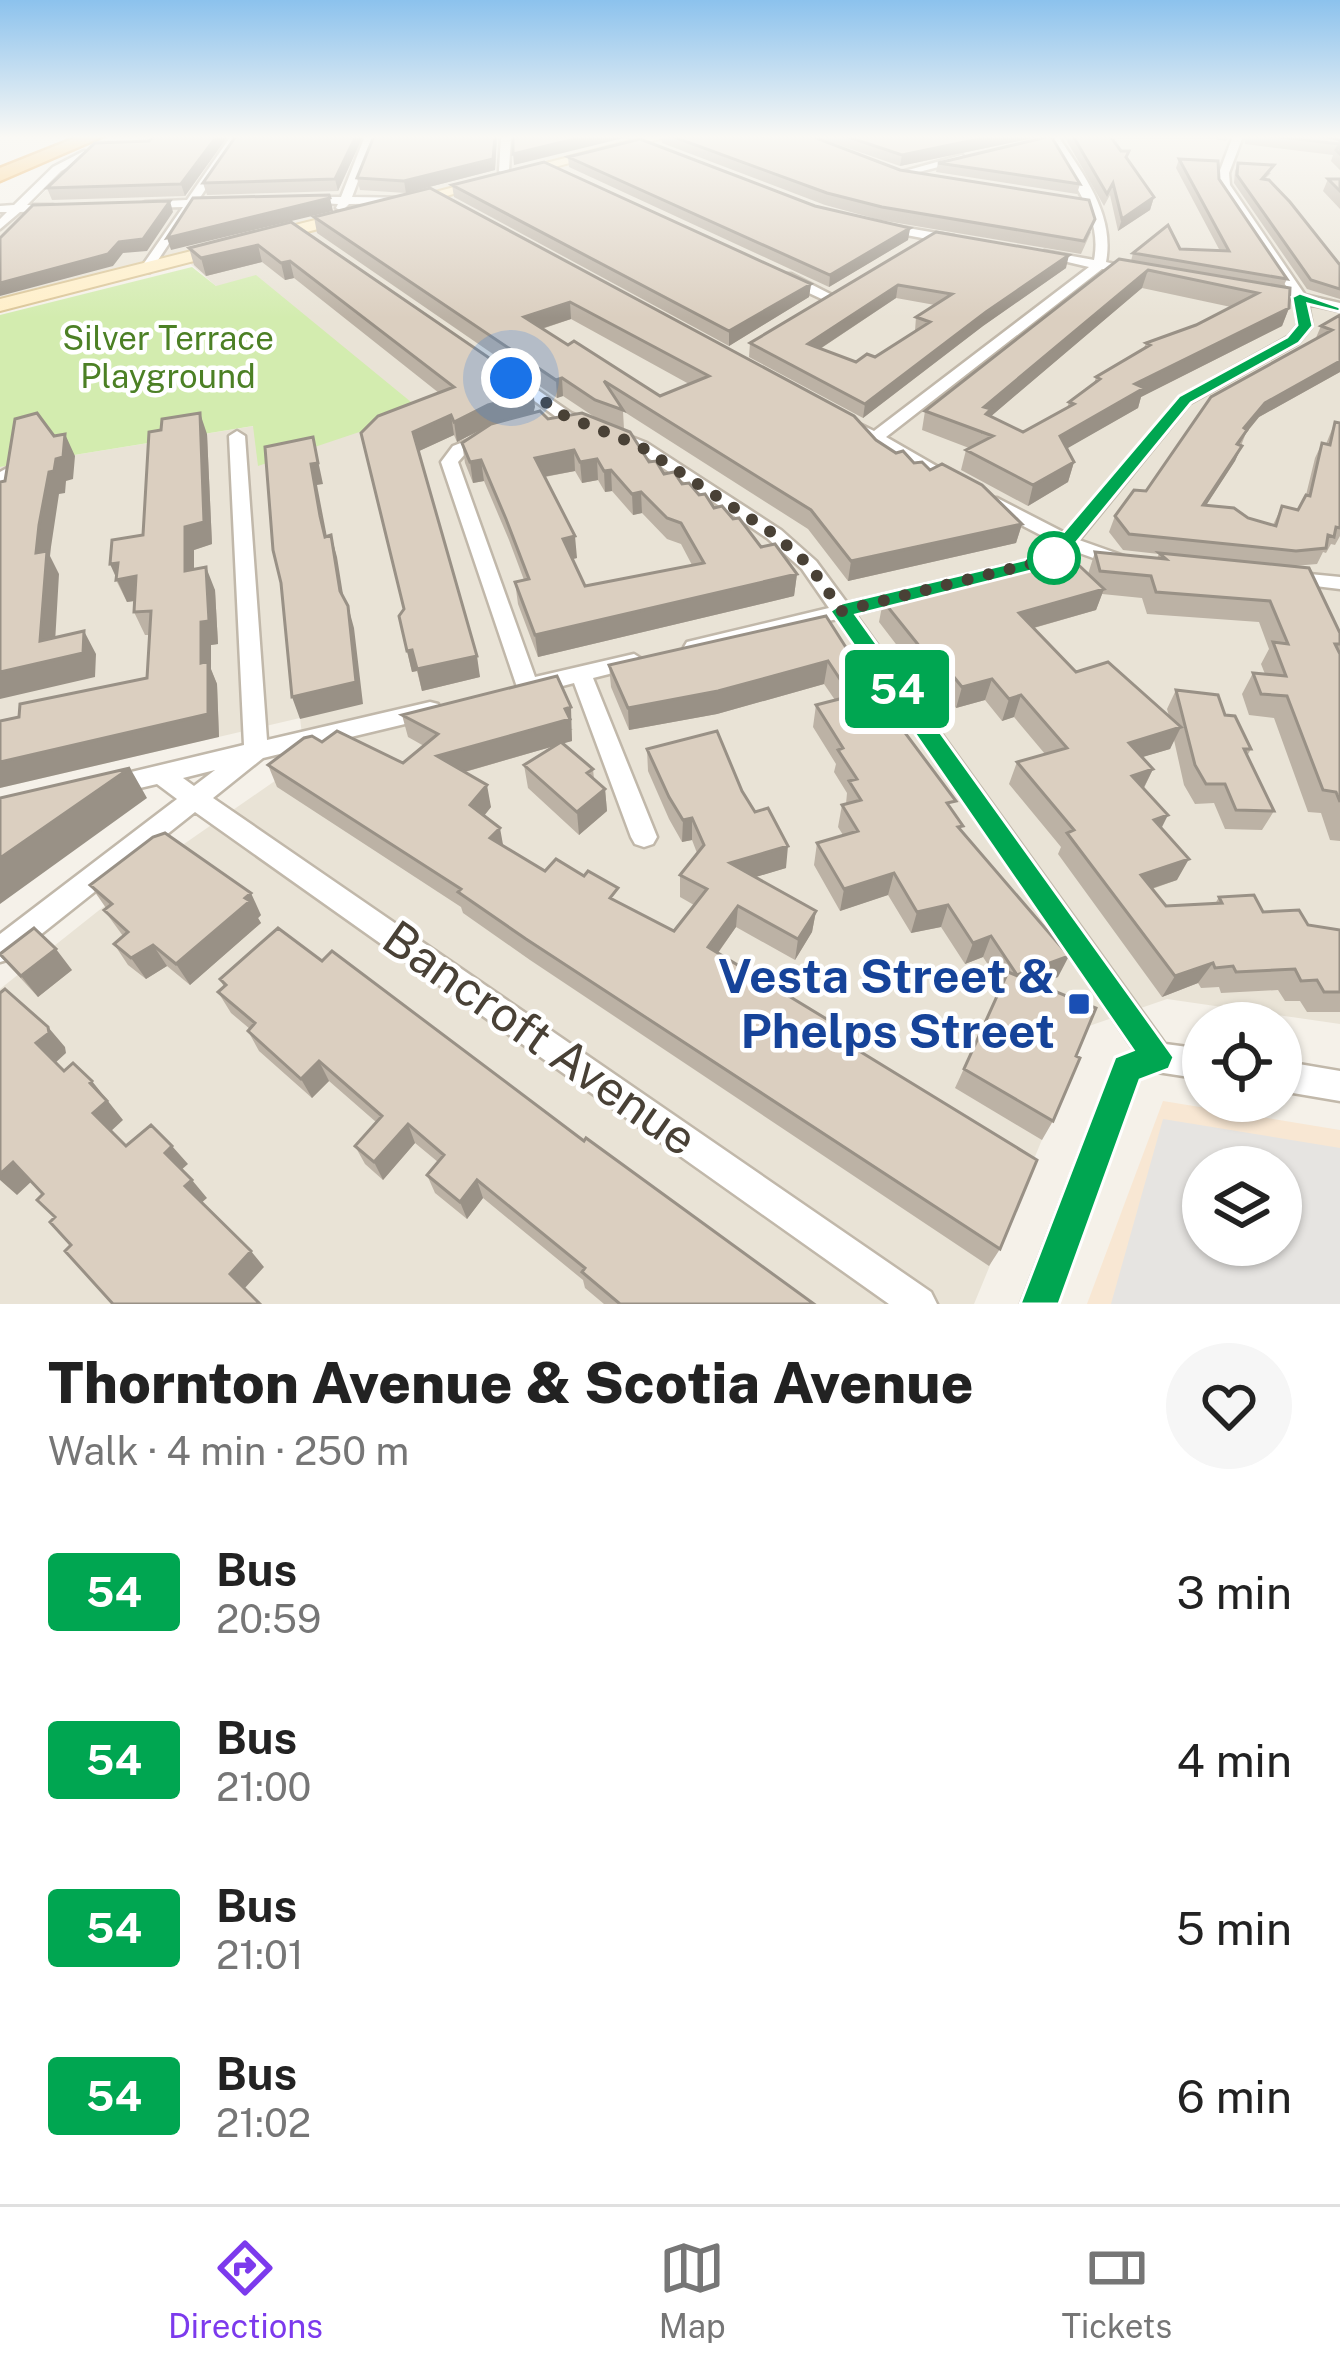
<!DOCTYPE html>
<html lang="en">
<head>
<meta charset="utf-8">
<style>
	body { margin:0; font-family:"Public Sans",sans-serif; background:#f6f6f6; color:#222; height:100vh; display:flex; flex-direction:column; font-size:45px; white-space:nowrap }
	* { box-sizing:border-box; margin:0 }
	p { font-size:39px; color:#767676 }
	.icon { flex:none; width:66px; height:66px; fill:none; stroke:currentColor; stroke-width:2; stroke-linecap:round; stroke-linejoin:round }
	.map { position:relative; height:1304px; overflow:hidden }
	.panel { display:flex; flex-direction:column; background:#fff; flex:1 }
	.panel>* { flex:none }
	.badge { padding:0 24px; border-radius:9px; font-size:42px; line-height:78px }
	.tools { position:absolute; left:1182px; top:1002px; display:grid; gap:24px }
	.tools a { display:grid; place-items:center; width:120px; height:120px; border-radius:50%; background:#fff; box-shadow:0 3px 9px #0004; font-size:60px }
	.you { position:absolute; width:60px; height:60px; margin:-30px; border:9px solid #fff; border-radius:50%; background:#1a73e8; box-shadow:0 0 0 18px #1a73e833 }
	.map>.badge { position:absolute; translate:-50% -50%; box-shadow:0 0 0 6px #fff }
	.round { display:grid; place-items:center; flex:none; width:126px; height:126px; border-radius:63px; background:#f6f6f6 }
	.overview { display:flex; align-items:center; justify-content:space-between; height:204px; padding:0 48px }
	h1 { font-size:57px; font-weight:800; line-height:90px }
	ul { padding:0; list-style:none }
	li { display:flex; align-items:center; gap:36px; height:168px; padding:0 48px }
	li div { flex:1 }
	li b { display:block; font-size:45px }
	li em { font-style:normal }
	li .badge { min-width:132px; font-weight:700; text-align:center }
	.dock { display:flex; justify-content:space-around; align-items:center; height:168px; border-top:3px solid #e0e0e0; background:#fff; font-size:33px; color:#767676 }
	.dock a { display:grid; justify-items:center; gap:6px }
	.dock .active { color:#7c3aed }
	.map>svg:first-child { display:block }
</style>
</head>
<body>
<div class="map">
<svg width="1340" height="1304" viewBox="0 0 1340 1304">
	<rect width="100%" height="100%" fill="#f5f1e9"/>
	<path fill="#e9e3d6" d="M169 136H1340V1024L1167 999 1089 1026 974 1304H0V989L171 853 305 760 300 718 0 788V467L254 426 421 412 216 286 179 254 0 298V215L22 214 62 175 154 151Z"/>
	<path fill="#f8e7d3" fill-rule="evenodd" d="M1163 1101 1340 1130V1304H1087ZM1203 1167H1281V1245H1203Z"/>
	<path fill="#d3ecaf" d="M192 267 216 286 256 275 422 411 258 466 253 426 0 467V315Z"/>
	<path fill="#e6e4e1" fill-rule="evenodd" d="M1163 1119 1340 1148V1304H1111ZM1203 1167H1281V1245H1203Z"/>
	<g fill="none" stroke-linecap="round" stroke-linejoin="round">
		<g stroke="#c1b8aa" stroke-width="5">
			<path id="street" d="M231 136H241L199 199H215L221 202 194 206 150 272H142L140 269 183 207 145 208 139 205 145 202 187 200Z
				M365 136H375L352 197 412 198 418 201 416 203 349 204 342 211 336 208 338 204 302 202 300 200 306 197H341Z
				M501 136H511L509 170 516 173V177L499 171Z
				M1052 136H1058C1083 174 1115 214 1106 262L1143 271 1137 275 1102 269 886 437 952 475 943 480 937 479 841 424 849 419 874 431 1089 267 1038 255 1044 251 1094 260C1104 209 1063 179 1052 136Z
				M1233 136H1243L1229 173 1230 185 1305 295 1340 303V311L1308 304 1312 326 1298 343 1190 403 1079 540 1127 557 1130 561 1127 565H1113L1071 550 1059 564 855 614 1165 1044 1203 1049V1079L1157 1072 1138 1079 1057 1304H1021L1116 1059 1135 1051 837 619 694 654 687 652 684 647 687 642 829 608 802 569 767 538 635 449 559 419 506 380 519 377 571 413 647 443 781 530 816 561 847 603 1045 556 1056 543 985 506V498H997L1065 533 1180 397 1288 337 1298 325 1294 300 1285 296 1290 292 1220 185 1219 173Z
				M84 151 93 153 61 171 27 205H53L59 208 57 210 20 212 0 229V219L7 212H0V206L14 205 53 167Z
				M962 155 966 160 899 177 894 174Z
				M884 224 954 236 960 240 954 244 880 230V226Z
				M781 274H791L836 297 824 300 781 280Z
				M237 431 245 436 267 740 430 702 438 704 441 710 438 716 430 718 263 758 213 798 931 1292 937 1304H889L195 812 10 959 0 962V934L177 799 157 784 110 795 102 793 98 786 102 779 244 745 229 436ZM215 770 194 786 183 778Z
				M489 432 495 434V440L465 454 458 462 535 677 634 654 645 661 641 666 593 678 657 837 653 844 644 847 635 844 631 837 574 683 528 695 517 687 441 462 453 446Z
				M9 467 18 472 6 488 0 489V472Z
				M1289 572 1340 577V589L1282 582 1279 578 1282 574Z
				M1281 1061 1340 1071V1101L1281 1091Z"/>
		</g>
		<g stroke="#dbc698" stroke-width="4">
			<path id="secondary" d="M649 136H671L401 208 393 203Z
				M355 210 361 212V218L0 311V299Z"/>
		</g>
		<g stroke="#e79c31" stroke-width="5">
			<path id="highway" d="M80 136H104L0 181V168Z"/>
		</g>
		<use href="#street" fill="#fff" fill-rule="evenodd"/>
		<use href="#secondary" fill="#ffefc9" fill-rule="evenodd"/>
		<use href="#highway" fill="#ffc76a" fill-rule="evenodd"/>
	</g>
	<path fill="#bcb2a5" fill-rule="evenodd" d="M228 136 185 196 52 200 47 188 149 141Z
		M236 136H363L338 191 207 195 203 183Z
		M374 136H497L495 170 406 193 360 190 357 178Z
		M662 136H1043L900 166 813 136 900 170 1091 232 1081 254 880 220 825 205 662 143Z
		M1064 136H1110L1121 151H1129L1126 159 1154 197 1150 210 1118 231 1110 195 1104 206Z
		M1199 136H1229L1226 141Z
		M1244 136H1323L1340 140V170L1331 161 1333 155 1245 144Z
		M568 157 910 228 908 240 829 287 569 167Z
		M1179 159 1219 179 1287 279 1283 287 1289 308 1282 326 1141 397 1138 408 1067 448 1074 462 1068 482 1028 506 961 470 966 450 969 448 922 430 925 411 1131 261 1133 253 1180 249 1220 251 1176 168ZM1142 288 1231 307 1196 325 1146 343 1144 348 1096 377 1094 384 1069 402 1067 408 1023 432 991 416Z
		M938 163 1080 184 1077 194 936 172Z
		M1238 163 1271 173 1265 179 1340 265V299L1307 289 1234 183 1235 171Z
		M1328 179H1340V209L1323 191Z
		M452 185 811 284 809 297 729 346 454 197Z
		M430 188 876 440 896 453 930 470 1022 524 1016 543 848 581 808 529 623 411 624 429 596 418 563 396 557 398 317 233 314 217ZM571 319 689 384 660 396 568 345 542 329Z
		M291 222 533 388V413L649 462 733 519 761 547 797 574 794 596 538 657 518 604 515 582 524 580 509 540 484 481 473 483 465 463 462 443 486 427 457 442 454 435 419 451 480 677 422 691 417 671 412 672 407 651 404 609 361 433 439 393 294 278 285 280 262 262 206 276 194 265 189 248ZM575 471 582 483 598 480 605 492 612 491 633 515 642 513 667 539 681 544 692 565 585 586 572 559 577 558 545 477Z
		M936 232 1066 268 983 326 863 418 749 357 750 343ZM896 298 935 305 916 317 915 331 875 357 856 362 820 349Z
		M1340 315V372L1259 417 1246 433 1235 461 1206 505 1273 525 1282 506 1298 510 1306 495 1315 458 1322 443 1326 444 1335 422 1340 423V536L1335 545 1331 544 1326 553 1323 552 1317 564 1294 566 1340 633V841L1330 840 1321 813 1308 812 1274 718 1249 715 1242 694 1253 673 1265 674 1261 664 1269 649 1259 622 1147 614 1142 598 1102 594 1096 610 1034 628 1076 672 1169 716 1167 709 1176 690 1225 715 1251 749 1247 756 1274 811 1262 830 1225 829 1214 803 1195 804 1184 785 1174 740 1170 749 1142 757 1153 769 1144 788 1161 828 1177 880 1152 889 1166 906 1215 904 1219 897 1308 925 1340 930V1012H1307L1300 1001H1285L1278 990 1221 993 1219 987 1201 988 1198 983 1162 997 1058 854 1061 847 1009 784 1017 762 1045 754 1014 717 1002 721 985 700 956 708 944 692 935 695 879 622 883 601 1088 574 1095 552 1157 558 1159 554 1123 550 1109 532 1115 516 1146 491 1315 340 1321 326Z
		M207 434 212 544 194 550V570L215 590 218 644 211 645V670L217 684 219 737 19 717 147 678 149 635H145L134 612 135 601 127 602 116 580Z
		M826 616 953 812 961 831 1058 977 1038 984 1076 1056 1053 1121 1042 1140 955 1088 1002 986 983 957 965 964 941 927 911 933 888 895 840 911 814 865 817 843 843 835 838 827 842 805 846 804 847 793 834 772 836 764 813 727 816 705 835 700 824 684 717 714 629 730 611 687 609 665Z
		M402 715 573 729 571 730 572 741 563 743 593 769 594 779 605 789 607 811 579 835 528 788 524 765 554 746 465 772 491 807 484 816 504 846 545 871 619 903 674 931 694 905 680 897V875L697 853 692 840 682 842 669 819 648 771 647 749 742 791 786 868 755 877 816 911 812 932 795 960 736 927 718 953 843 1029 841 1039 1000 1249 989 1266 530 960 463 913 461 907 277 787 268 765 322 742 403 763 424 746 408 737Z
		M90 885 261 915 258 918 261 923 190 985 167 966 146 979 128 965 114 944 123 936 104 910 106 908Z
		M0 956 72 970 38 997Z
		M322 961 584 1141 814 1304H604L585 1288 583 1280 483 1198 467 1219 435 1193 427 1175 438 1162 415 1143 383 1180 365 1164 355 1146 376 1122 329 1081 312 1098 259 1051 248 1031 250 1029 231 1013 218 992 224 987 220 979Z"/>
	<path fill="#999186" d="M217 136H228L185 196 181 184Z
		M356 136H363L338 191 335 179Z
		M495 136H497L495 170 406 193 404 181Z
		M587 136H632L514 165 513 154Z
		M993 136H1043L900 166 902 155Z
		M1154 197 1150 210 1118 231 1122 219Z
		M330 198 333 211 171 250 167 238Z
		M170 201 173 212 147 251 123 253 113 266 0 296V283L119 242Z
		M910 228 908 240 829 287 830 275Z
		M258 245 262 262 206 276 201 258Z
		M1069 255 1066 268 983 326 863 418 865 404 986 312Z
		M290 261 294 278 285 280 281 263Z
		M1148 270 1142 288 989 418 986 429 981 434 984 407Z
		M811 284 809 297 729 346V331Z
		M898 285 896 298 806 358 808 344Z
		M570 302 571 319 525 334 524 317Z
		M1289 308 1282 326 1141 397 1138 408 1054 456 1060 436 1135 384Z
		M1340 361V372L1259 417 1246 433 1231 459 1244 428 1265 403Z
		M562 378 563 396 557 398 556 380Z
		M533 388 535 407 533 414 490 425 457 442 454 422 488 405Z
		M200 413 207 434 212 544 194 550V594L185 571V527Z
		M451 415 454 435 417 452 413 432Z
		M65 434 75 456 73 479 66 481 65 493 59 494 51 547 50 556 59 574 54 660 84 631 96 654 95 677 0 699V672L40 641 36 553 39 525 49 472Z
		M313 437 323 484 317 485 331 558 325 537 311 464Z
		M1242 446 1235 461 1196 521 1203 505Z
		M574 450 575 471 537 478 535 458Z
		M597 459 598 480 582 483 580 462Z
		M481 460 484 481 473 483 470 462Z
		M1074 462 1068 482 1028 506 1033 485Z
		M611 470 612 491 605 492 604 471Z
		M641 492 642 513 633 515 632 494Z
		M1022 524 1016 543 848 581 851 561Z
		M331 535 337 557 346 613 340 591Z
		M575 536 577 558 565 561 563 539Z
		M118 563 136 576 146 599 127 602 110 564Z
		M206 567 215 590 218 644 211 645V669L217 684 219 737 0 788V762L201 663V622Z
		M797 574 794 596 538 657 535 635Z
		M1104 589 1096 610 1012 634 1019 613Z
		M348 606 354 628 363 704 300 719 292 697Z
		M412 650 417 671 412 672 407 651Z
		M477 656 480 677 422 691 417 669Z
		M828 661 824 684 717 714 629 730 628 708Z
		M949 671 944 692 935 695 941 673Z
		M992 679 985 700 956 708 962 687Z
		M1021 695 1014 717 1002 721 1009 699Z
		M571 707 572 741 443 778 437 756Z
		M1181 727 1170 749 1119 764 1129 743Z
		M130 768 147 798 0 904V858Z
		M1153 769 1142 791 1132 776Z
		M487 785 491 807 475 827 470 805Z
		M605 789 607 811 579 835 577 812Z
		M1168 815 1157 837 1154 820Z
		M692 818V840L682 842 683 820Z
		M500 828 504 850 490 838Z
		M788 846 786 868 729 885 730 863Z
		M1189 859 1177 880 1129 896 1141 875Z
		M894 873 888 895 840 911 844 889Z
		M251 893 261 915 258 918 261 923 190 985 176 964Z
		M948 905 941 927 911 933 917 912Z
		M738 906 736 927 707 968 708 947Z
		M816 911 812 932 795 960 798 939Z
		M991 936 983 957 965 964 973 943Z
		M153 945 167 966 146 979 131 958Z
		M56 949 72 970 38 997 21 976Z
		M1069 956 1058 977 1008 995 1017 975Z
		M1213 963 1198 983 1162 997 1175 976Z
		M48 1027 65 1047 66 1053 54 1064 36 1043Z
		M319 1061 329 1081 312 1098 301 1079Z
		M92 1081 123 1120 110 1132 93 1113 90 1083Z
		M408 1124 415 1143 383 1180 374 1162Z
		M172 1146 188 1164 180 1171 165 1153Z
		M13 1162 33 1180 17 1195 0 1180V1174Z
		M192 1180 207 1198 200 1204 185 1186Z
		M477 1180 483 1198 467 1219 460 1202Z
		M251 1251 264 1267 244 1289 230 1274Z"/>
	<path fill="#dbcfc0" stroke="#999186" stroke-width="3" fill-rule="evenodd" d="M154 136H217L181 184 47 188 95 143 149 141Z
		M236 136H356L335 179 203 183Z
		M374 136H495L493 159 404 181 357 178Z
		M513 136H587L513 154Z
		M671 136H811L900 170 1089 200 1095 219 1084 241 882 207 827 193Z
		M845 136H993L902 155Z
		M1051 136 1080 184 938 163Z
		M1073 136H1110L1121 151H1129L1126 157 1154 197 1122 219 1113 183 1107 194Z
		M1270 136H1323L1340 140V154L1336 150 1340 144Z
		M640 139 815 206 910 228 830 275 568 157Z
		M1179 159 1218 161 1219 179 1287 279 1133 253 1168 225 1180 249 1229 251Z
		M544 162 811 284 729 331 452 185Z
		M1238 163 1274 165 1262 179 1269 180 1290 202 1340 265V289L1311 280 1237 175Z
		M1328 179H1340V191Z
		M430 188 854 416 876 440 896 453 903 451 914 463 922 462 930 470 942 464 982 485 1022 524 851 561 811 510 604 381 623 410 595 400 562 378 556 380 314 217ZM570 302 709 376 660 396 574 341 568 345 524 317Z
		M329 195 330 198 167 238 193 198Z
		M170 201 143 239 119 242 108 254 0 283V238L33 205Z
		M291 222 533 388 531 394 488 405 454 422 451 415 413 432 477 656 417 669 412 650 407 651 399 616 404 609 361 433 378 416 454 387 290 261 281 263 258 245 201 258 189 248Z
		M936 232 1069 255 986 312 865 404 750 343ZM898 285 952 294 916 317 930 322 875 357 867 354 856 362 808 344Z
		M1119 259 1290 288 1289 308 1135 384 1144 388 1060 436 1074 462 1033 485 966 450 993 436 925 411ZM1148 270 1258 293 1196 325 1146 343 1150 345 1096 377 1100 379 1069 402 1074 404 1023 432 986 414 991 409 984 407Z
		M1340 315V361L1265 403 1244 428 1247 430 1237 444 1242 446 1203 505 1234 508 1248 518 1276 526 1282 506 1298 510 1306 495 1310 496 1322 443 1330 445 1335 422 1340 423V528L1336 527 1334 537 1328 535 1326 548 1296 551 1129 534 1115 516 1134 490 1146 491 1211 397 1332 330 1321 326Z
		M540 411 548 419 582 413 630 432 649 462 656 461 664 474 674 472 682 484 689 483 699 495 705 494 714 508 722 506 733 519 739 518 761 547 775 544 797 574 535 635 515 582 529 579 506 519 481 460 470 462 462 443 491 424ZM574 450 580 462 597 459 604 471 611 470 632 494 641 492 667 518 681 523 704 563 585 586 563 539 575 536 535 458Z
		M37 413 54 436 65 434 63 457 56 459 54 471 49 472 39 525 36 553 47 551 40 641 84 631 83 653 0 672V482L5 481 15 419Z
		M200 413 204 522 185 527V571L206 567 209 621 201 622V663L208 661V714L0 762V721L19 717 20 704 147 678 151 611 134 612 136 576 116 580 118 563 110 564 112 540 143 535 149 432 161 430 162 419Z
		M313 437 318 463 311 464 320 516 325 537 331 535 340 591 348 606 356 682 292 697 281 583 273 550 265 447Z
		M1095 552 1166 559 1159 553 1309 568 1340 633V644H1335L1340 654V802L1336 792 1323 790 1287 696 1261 694 1253 673 1286 676 1273 642 1288 644 1270 601 1156 592 1151 576 1100 571Z
		M1069 556 1104 589 1019 613 1076 672 1108 662 1181 727 1129 743 1153 769 1132 776 1168 815 1154 820 1189 859 1141 875 1166 906 1222 903 1219 897 1254 895 1263 912 1299 910 1308 925 1340 930V992H1324L1317 980 1301 981 1295 969 1236 972 1233 966 1215 968 1213 963 1175 976 1067 833 1074 830 1017 762 1067 748 1021 695 1009 699 992 679 962 687 949 671 941 673 883 601Z
		M826 616 873 690 956 801 947 803 963 826 958 827 1069 956 1017 975 991 936 973 943 948 905 917 912 894 873 844 889 817 843 858 831 842 805 861 800 849 781 857 779 838 750 843 748 816 705 851 696 828 661 718 691 628 708 609 665Z
		M557 676 571 707 565 709 570 719 437 756 487 785 470 805 500 828 490 838 545 871 556 859 584 876 588 871 618 888 610 898 674 931 707 889 680 875 704 845 692 818 683 820 669 797 647 749 717 731 742 791 755 812 768 808 788 846 730 863 816 911 798 939 738 906 708 947 843 1029 838 1038 1037 1160 1000 1249 526 939 458 892 461 889 268 765 304 738 312 736 322 742 337 731 403 763 438 734 402 715Z
		M1176 690 1218 695 1225 715 1235 716 1251 749H1244L1274 811 1236 810 1225 784H1206L1195 765Z
		M561 742 593 769 587 773 605 789 577 812 524 765Z
		M130 768 0 858V798Z
		M165 833 251 893 245 898 250 901 176 964 153 945 131 958 114 944 128 932 104 910 112 904 90 885 153 837Z
		M34 928 56 949 21 976 0 954Z
		M278 928 322 961 332 951 584 1141 586 1138 814 1304H620L582 1272 585 1268 477 1180 460 1202 427 1175 444 1155 408 1124 374 1162 355 1146 382 1116 319 1061 301 1079 248 1031 255 1023 218 992 226 985 220 979Z
		M1008 972 1096 1008 1076 1056 1080 1058 1053 1121 964 1069Z
		M5 989 48 1027 49 1033 36 1043 64 1071 73 1063 92 1081 90 1083 107 1101 93 1113 126 1146 151 1125 172 1146 165 1153 192 1180 185 1186 251 1251 230 1274 260 1304H113L65 1251 71 1245 50 1222 55 1217 37 1200 43 1194 13 1162 0 1174V993Z"/>
	<linearGradient id="sky" x2="0" y2="1"><stop stop-color="#8cc2ed"/><stop offset="0.43" stop-color="#faf9f5"/><stop offset="1" stop-color="#faf9f5" stop-opacity="0"/></linearGradient>
	<rect width="1340" height="318" fill="url(#sky)"/>
	<path fill="#00a651" stroke="#fff" stroke-width="3" d="M1300 293 1340 307V312L1308 304 1313 326 1299 343 1191 403 1059 564 856 615 1174 1057 1169 1069 1140 1080 1059 1304H1020L1115 1057 1133 1050 830 611 842 603 1044 555 1179 396 1287 337 1297 325 1292 297Z"/>
	<g fill="none" stroke-linecap="round" stroke-linejoin="round">
		<path stroke="#494136" stroke-width="12" stroke-dasharray="0 21.6" d="M511 378 565 416 640 446 774 534 809 565 842 611 1054 558"/>
	</g>
	<circle fill="#fff" stroke="#00a651" stroke-width="6" cx="1054" cy="558" r="24"/>
	<rect fill="#1a4fb4" stroke="#fff" stroke-width="4.5" x="1067" y="992" width="24" height="24" rx="6"/>
	<g text-anchor="middle" stroke-width="9" stroke-linejoin="round" paint-order="stroke">
		<g font-size="33" fill="#4c8025" stroke="#fff">
			<text x="168" y="350">Silver Terrace<tspan x="168" dy="38">Playground</tspan></text>
		</g>
		<g font-size="48" font-weight="bold" fill="#164399" stroke="#fff" text-anchor="end">
			<text x="1055" y="993">Vesta Street &amp;<tspan x="1055" dy="55">Phelps Street</tspan></text>
		</g>
		<g font-size="48" fill="#494136" stroke="#fff">
			<text transform="translate(540 1038) rotate(35)" y="17">Bancroft Avenue</text>
		</g>
	</g>
</svg>
<div class="tools">
<a><svg class="icon" aria-label="locate" viewBox="0 0 24 24"><circle cx="12" cy="12" r="6"/><path d="M12 2v4M12 18v4M2 12h4M18 12h4"/></svg></a>
<a><svg class="icon" aria-label="layers" viewBox="0 0 24 24"><path d="M12 4l9 5-9 5-9-5zM3 14l9 5 9-5"/></svg></a>
</div>
<div class="you" style="left:511px;top:378px"></div>
<b class="badge" style="left:897px;top:689px;background:#00a651;color:#fff">54</b>
</div>
<section class="panel">
<div class="overview"><div><h1>Thornton Avenue &amp; Scotia Avenue</h1><p>Walk · 4 min · 250 m</p></div><a class="round"><svg class="icon" aria-label="heart" viewBox="0 0 24 24"><path d="M12 20l-8-8c-3-5 5-10 8-4 3-6 11-1 8 4z"/></svg></a></div>
<ul>
<li><span class="badge" style="background:#00a651;color:#fff">54</span><div><b>Bus</b><p>20:59</p></div><em>3 min</em></li>
<li><span class="badge" style="background:#00a651;color:#fff">54</span><div><b>Bus</b><p>21:00</p></div><em>4 min</em></li>
<li><span class="badge" style="background:#00a651;color:#fff">54</span><div><b>Bus</b><p>21:01</p></div><em>5 min</em></li>
<li><span class="badge" style="background:#00a651;color:#fff">54</span><div><b>Bus</b><p>21:02</p></div><em>6 min</em></li>
</ul>
</section>
<nav class="dock">
<a class="active"><svg class="icon" aria-label="directions" viewBox="0 0 24 24"><path d="M12 3l9 9-9 9-9-9zM9 14v-3h6M13 9l2 2-2 2"/></svg>Directions</a>
<a><svg class="icon" aria-label="map" viewBox="0 0 24 24"><path d="M3 6l6-2 6 2 6-2v14l-6 2-6-2-6 2zM9 4v14M15 6v14"/></svg>Map</a>
<a><svg class="icon" aria-label="tickets" viewBox="0 0 24 24"><path d="M3 7h18v10H3zM15 7v10"/></svg>Tickets</a>
</nav>
</body>
</html>
